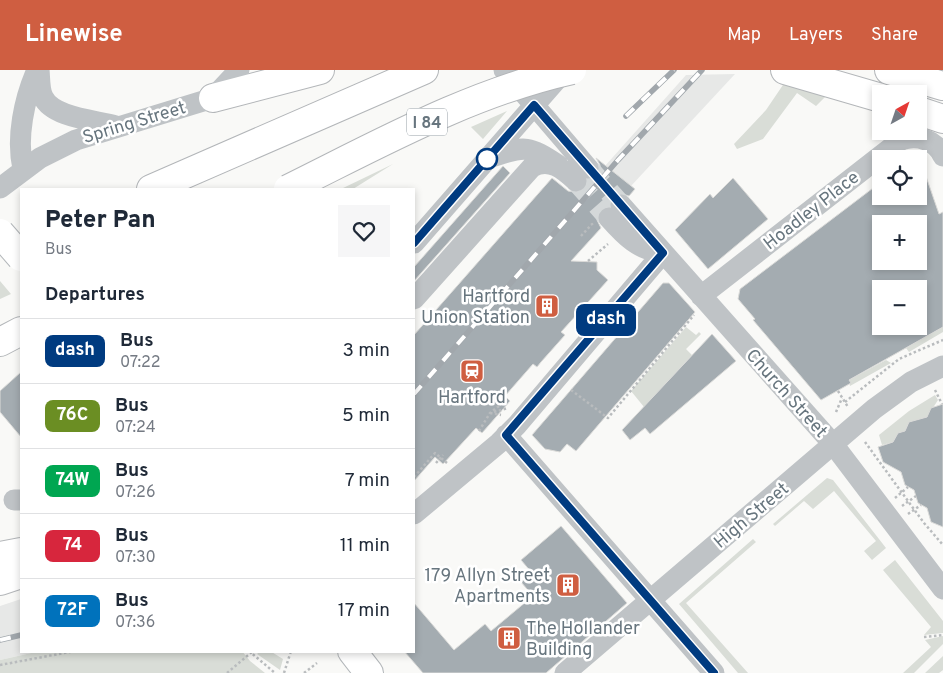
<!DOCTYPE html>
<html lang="en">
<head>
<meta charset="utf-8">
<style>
	body { margin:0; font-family:Overpass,sans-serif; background:#f6f6f7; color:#1f2937; height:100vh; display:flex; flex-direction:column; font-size:19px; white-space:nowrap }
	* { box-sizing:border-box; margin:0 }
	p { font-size:16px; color:#747a83 }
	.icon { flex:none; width:28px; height:28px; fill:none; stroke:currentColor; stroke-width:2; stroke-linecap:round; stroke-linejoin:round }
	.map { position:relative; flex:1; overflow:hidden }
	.sheet { position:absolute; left:20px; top:118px; width:395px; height:465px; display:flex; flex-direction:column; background:#fff; border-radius:0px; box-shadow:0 2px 8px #0003 }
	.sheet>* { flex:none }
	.badge { padding:0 10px; border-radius:8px; font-size:18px; line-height:32px }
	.needle { width:32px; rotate:40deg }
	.fabs { position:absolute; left:872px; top:15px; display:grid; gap:10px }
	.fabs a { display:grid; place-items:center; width:55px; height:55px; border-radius:0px; background:#fff; box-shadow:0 2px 8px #0003; font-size:25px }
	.map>.badge { position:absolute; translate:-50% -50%; box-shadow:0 0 0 2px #fff }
	h2 { padding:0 25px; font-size:19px; line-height:45px }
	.round { display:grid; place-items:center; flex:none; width:52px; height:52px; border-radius:0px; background:#f6f6f7 }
	.summary { display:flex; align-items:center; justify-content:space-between; height:85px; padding:0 25px }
	h1 { font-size:24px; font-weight:800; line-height:38px }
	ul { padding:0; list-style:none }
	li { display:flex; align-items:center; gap:15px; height:65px; padding:0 25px; border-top:1px solid #e0e1e3 }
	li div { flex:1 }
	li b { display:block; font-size:19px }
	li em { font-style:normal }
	li .badge { min-width:55px; font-weight:700; text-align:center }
	header { display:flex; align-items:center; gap:30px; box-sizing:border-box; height:70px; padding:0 25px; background:#cf5e41; color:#fff }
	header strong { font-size:24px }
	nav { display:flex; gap:28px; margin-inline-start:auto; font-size:18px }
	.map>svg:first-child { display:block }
</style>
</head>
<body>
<header>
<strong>Linewise</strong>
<nav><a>Map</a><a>Layers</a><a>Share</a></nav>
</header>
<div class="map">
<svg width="943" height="603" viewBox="0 0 943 603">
	<rect width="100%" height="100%" fill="#f9f9f7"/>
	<path fill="#e7e8e7" d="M735 4 631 116 605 96 686 5Z
		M21 529V581H40L0 590V536Z"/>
	<path fill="#d9ddd7" d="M787 9 831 21 816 36 797 23 763 69 737 79 734 74 766 40Z
		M507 41 483 69 471 57Z
		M393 94 353 119H341Z
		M0 211 11 224 0 229Z
		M686 257 696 265 699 262 701 264 686 279 692 285 644 337 631 321Z
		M943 257V262L909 282 906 278Z
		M886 290 891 293 850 316 849 310Z
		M935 325 938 330 927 347 909 352 905 361 898 363 893 372 882 375 879 365 909 341Z
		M827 408 833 410 886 478 872 490 864 481 876 471 834 421 813 439 804 431 775 456 773 454Z
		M753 469 756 472 686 533 748 603H738L679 534Z
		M895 490 943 551V563L924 565 931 557 883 500Z
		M943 566V574L914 603H903L931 577 925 570Z
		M40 581H242L250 591 265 603H0V590Z
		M260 581H270L283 589 280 600 257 584Z
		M943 586V600L939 603H925Z"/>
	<path fill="#a4acb1" stroke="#dbdbd9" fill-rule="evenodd" d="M596 88 635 119 629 126 619 123 613 125 609 136 600 139 597 150 601 158 571 191 597 192V200L608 210 561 262 565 265 541 292 537 297 533 294 505 326 510 331 482 363 476 358 443 394 435 387 414 411V265L552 108 568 121 580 123 586 119 588 110 596 108 600 103V95Z
		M919 92H921L939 144 943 142V257L849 310 851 313 821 330 753 250 755 249 738 229 740 219 881 112V126H919ZM881 154H919V191H881ZM881 219H919V256H881Z
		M503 96 510 103 414 211V197Z
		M733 108 768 149 708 199 675 160 710 124 713 128Z
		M663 213H669L695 242 576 381 567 374 560 382 545 379 532 365Z
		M712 264 736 291 650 364 645 358 630 370 622 360Z
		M21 302V367L0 342V321Z
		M943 334V457L931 452 927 438 918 433 914 420 905 415 901 402 883 392 878 377 893 372 898 363 905 361 909 352 927 347 931 338Z
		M561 456 627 533 546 603H423L404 581H414V533L454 580 485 554 491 561 533 526 521 512 532 503 521 490Z"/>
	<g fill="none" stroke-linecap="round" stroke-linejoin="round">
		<path stroke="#d4d8d9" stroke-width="21" stroke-dasharray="21 11" stroke-linecap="butt" d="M588 98 621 135
			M576 111 609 148"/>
		<g stroke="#b3b7ba" stroke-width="30">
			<path id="major" d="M352 581 369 603"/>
		</g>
		<g stroke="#b3b6b9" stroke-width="30">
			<path id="highway" d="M785 0 881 28
				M889 0 943 16
				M213 28 320 0
				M919 41 943 49
				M151 119 424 0
				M0 272 21 261
				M0 486 21 482
				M0 511 21 504"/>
		</g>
		<path stroke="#b9bcbe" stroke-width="2.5" stroke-dasharray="2.5 2.5" stroke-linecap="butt" d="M581 166 592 154 593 156
			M588 191 608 174
			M571 320 608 348 694 245
			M935 320 942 334
			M838 321 848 337
			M845 332 899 289 943 270
			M494 342 508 338
			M836 342 842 328
			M490 343 501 345
			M479 361 490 343 508 329
			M865 372 924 453 943 475
			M436 393 443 385
			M414 407 435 383 447 393
			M895 428 908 417
			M902 436 916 426
			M908 444 921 435
			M924 567 943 565
			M249 581 275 603
			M0 595 75 581
			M227 603 253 581
			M284 603 291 581
			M304 603 317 593"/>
		<path stroke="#bfc3c6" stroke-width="21" d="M39 0C40 8 39 19 43 27 53 48 95 50 116 56
			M504 0 588 98
			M488 88C524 77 525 73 558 95
			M23 99C16 68 24 29 37 0
			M0 118 40 88 76 70 213 28 239 0
			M621 135 833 374 943 519
			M609 148C625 166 638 180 663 183
			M414 173 565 0
			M701 226 901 70C917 64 936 70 943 86
			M414 229 532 97C550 87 564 100 576 111
			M506 365 714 603
			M14 430H21
			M414 444 499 373 517 355 663 183
			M565 603 874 339 911 312 943 296"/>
		<use href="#major" stroke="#fff" stroke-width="28"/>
		<use href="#highway" stroke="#fff" stroke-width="28"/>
		<g stroke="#a1a7ac" stroke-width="5.5">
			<path id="rail" d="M626 46 674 0
				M414 324 618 90 702 0
				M0 570 21 565"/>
		</g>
		<use href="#rail" stroke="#fff" stroke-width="4" stroke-dasharray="11" stroke-linecap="butt"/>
		<g stroke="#b3b7ba" stroke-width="30" stroke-linecap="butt">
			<path id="major-bridge" d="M0 163 21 187"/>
		</g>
		<g stroke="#b3b6b9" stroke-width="30" stroke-linecap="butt">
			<path id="highway-bridge" d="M288 119C379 74 472 22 572 0"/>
		</g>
		<use href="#major-bridge" stroke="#fff" stroke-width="28"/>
		<use href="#highway-bridge" stroke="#fff" stroke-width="28"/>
	</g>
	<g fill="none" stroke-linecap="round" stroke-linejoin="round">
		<g stroke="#fff" stroke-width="11">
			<path id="line" d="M414 173 534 35 663 183 506 365 714 603"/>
		</g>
		<use href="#line" stroke="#003b80" stroke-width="8"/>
	</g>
	<defs>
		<g id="building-square" transform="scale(1.25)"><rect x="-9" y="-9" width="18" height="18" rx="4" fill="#cf5e41" stroke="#fff"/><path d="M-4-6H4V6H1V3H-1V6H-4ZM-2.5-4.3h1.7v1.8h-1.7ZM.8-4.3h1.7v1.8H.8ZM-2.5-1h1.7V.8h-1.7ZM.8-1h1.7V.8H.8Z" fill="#fff"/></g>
		<g id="station-square" transform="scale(1.25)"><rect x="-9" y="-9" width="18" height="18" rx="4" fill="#cf5e41" stroke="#fff"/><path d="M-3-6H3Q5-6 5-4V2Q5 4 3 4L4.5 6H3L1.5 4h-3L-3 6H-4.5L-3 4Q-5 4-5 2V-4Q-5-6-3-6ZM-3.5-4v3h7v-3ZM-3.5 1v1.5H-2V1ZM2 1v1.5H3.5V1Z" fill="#fff"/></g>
	</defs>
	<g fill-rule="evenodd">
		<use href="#building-square" x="547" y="236"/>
		<use href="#station-square" x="472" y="301"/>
		<use href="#building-square" x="568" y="515"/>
		<use href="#building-square" x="509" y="568"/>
	</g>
	<circle fill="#fff" stroke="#003b80" stroke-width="2.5" cx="487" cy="89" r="10"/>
	<g text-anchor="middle" stroke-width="5" stroke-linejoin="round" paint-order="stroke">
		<rect fill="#fff" stroke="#959ea5" stroke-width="1" x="407" y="38.5" width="40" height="27" rx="4"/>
		<g font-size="16" font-weight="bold" fill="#67757e">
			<text x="427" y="58">I 84</text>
		</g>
		<g font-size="18" fill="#67757e" stroke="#fff">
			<text transform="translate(134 52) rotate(-17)" y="6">Spring Street</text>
			<text transform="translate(811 140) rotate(-38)" y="6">Hoadley Place</text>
			<text transform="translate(787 323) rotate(48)" y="6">Church Street</text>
			<text transform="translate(751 445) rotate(-40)" y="6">High Street</text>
		</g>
		<g font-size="18" fill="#67757e" stroke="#fff" text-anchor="end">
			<text x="530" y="232">Hartford<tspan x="530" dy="21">Union Station</tspan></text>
			<text x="472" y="333" text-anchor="middle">Hartford</text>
			<text x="550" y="511">179 Allyn Street<tspan x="550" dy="21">Apartments</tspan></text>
			<text x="526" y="564" text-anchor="start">The Hollander<tspan x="526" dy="21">Building</tspan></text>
		</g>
	</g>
</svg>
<div class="fabs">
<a><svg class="needle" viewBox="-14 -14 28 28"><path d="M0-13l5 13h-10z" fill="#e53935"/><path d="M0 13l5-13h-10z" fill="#747a83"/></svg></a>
<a><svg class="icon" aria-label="locate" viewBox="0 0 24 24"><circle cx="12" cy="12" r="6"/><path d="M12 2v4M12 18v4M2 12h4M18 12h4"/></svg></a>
<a>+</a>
<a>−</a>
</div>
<b class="badge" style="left:606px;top:250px;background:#003b80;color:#fff">dash</b>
<section class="sheet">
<div class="summary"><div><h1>Peter Pan</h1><p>Bus</p></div><a class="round"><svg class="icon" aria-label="heart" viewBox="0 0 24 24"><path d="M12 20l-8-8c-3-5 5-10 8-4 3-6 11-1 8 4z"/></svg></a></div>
<h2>Departures</h2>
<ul>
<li><span class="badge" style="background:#003b80;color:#fff">dash</span><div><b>Bus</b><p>07:22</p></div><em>3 min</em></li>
<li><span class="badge" style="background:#6b8e23;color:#fff">76C</span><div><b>Bus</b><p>07:24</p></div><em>5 min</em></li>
<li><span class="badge" style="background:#00a651;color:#fff">74W</span><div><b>Bus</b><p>07:26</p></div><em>7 min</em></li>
<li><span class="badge" style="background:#d7263d;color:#fff">74</span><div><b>Bus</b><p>07:30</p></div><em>11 min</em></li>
<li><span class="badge" style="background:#0072bc;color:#fff">72F</span><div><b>Bus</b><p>07:36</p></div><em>17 min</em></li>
</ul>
</section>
</div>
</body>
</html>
